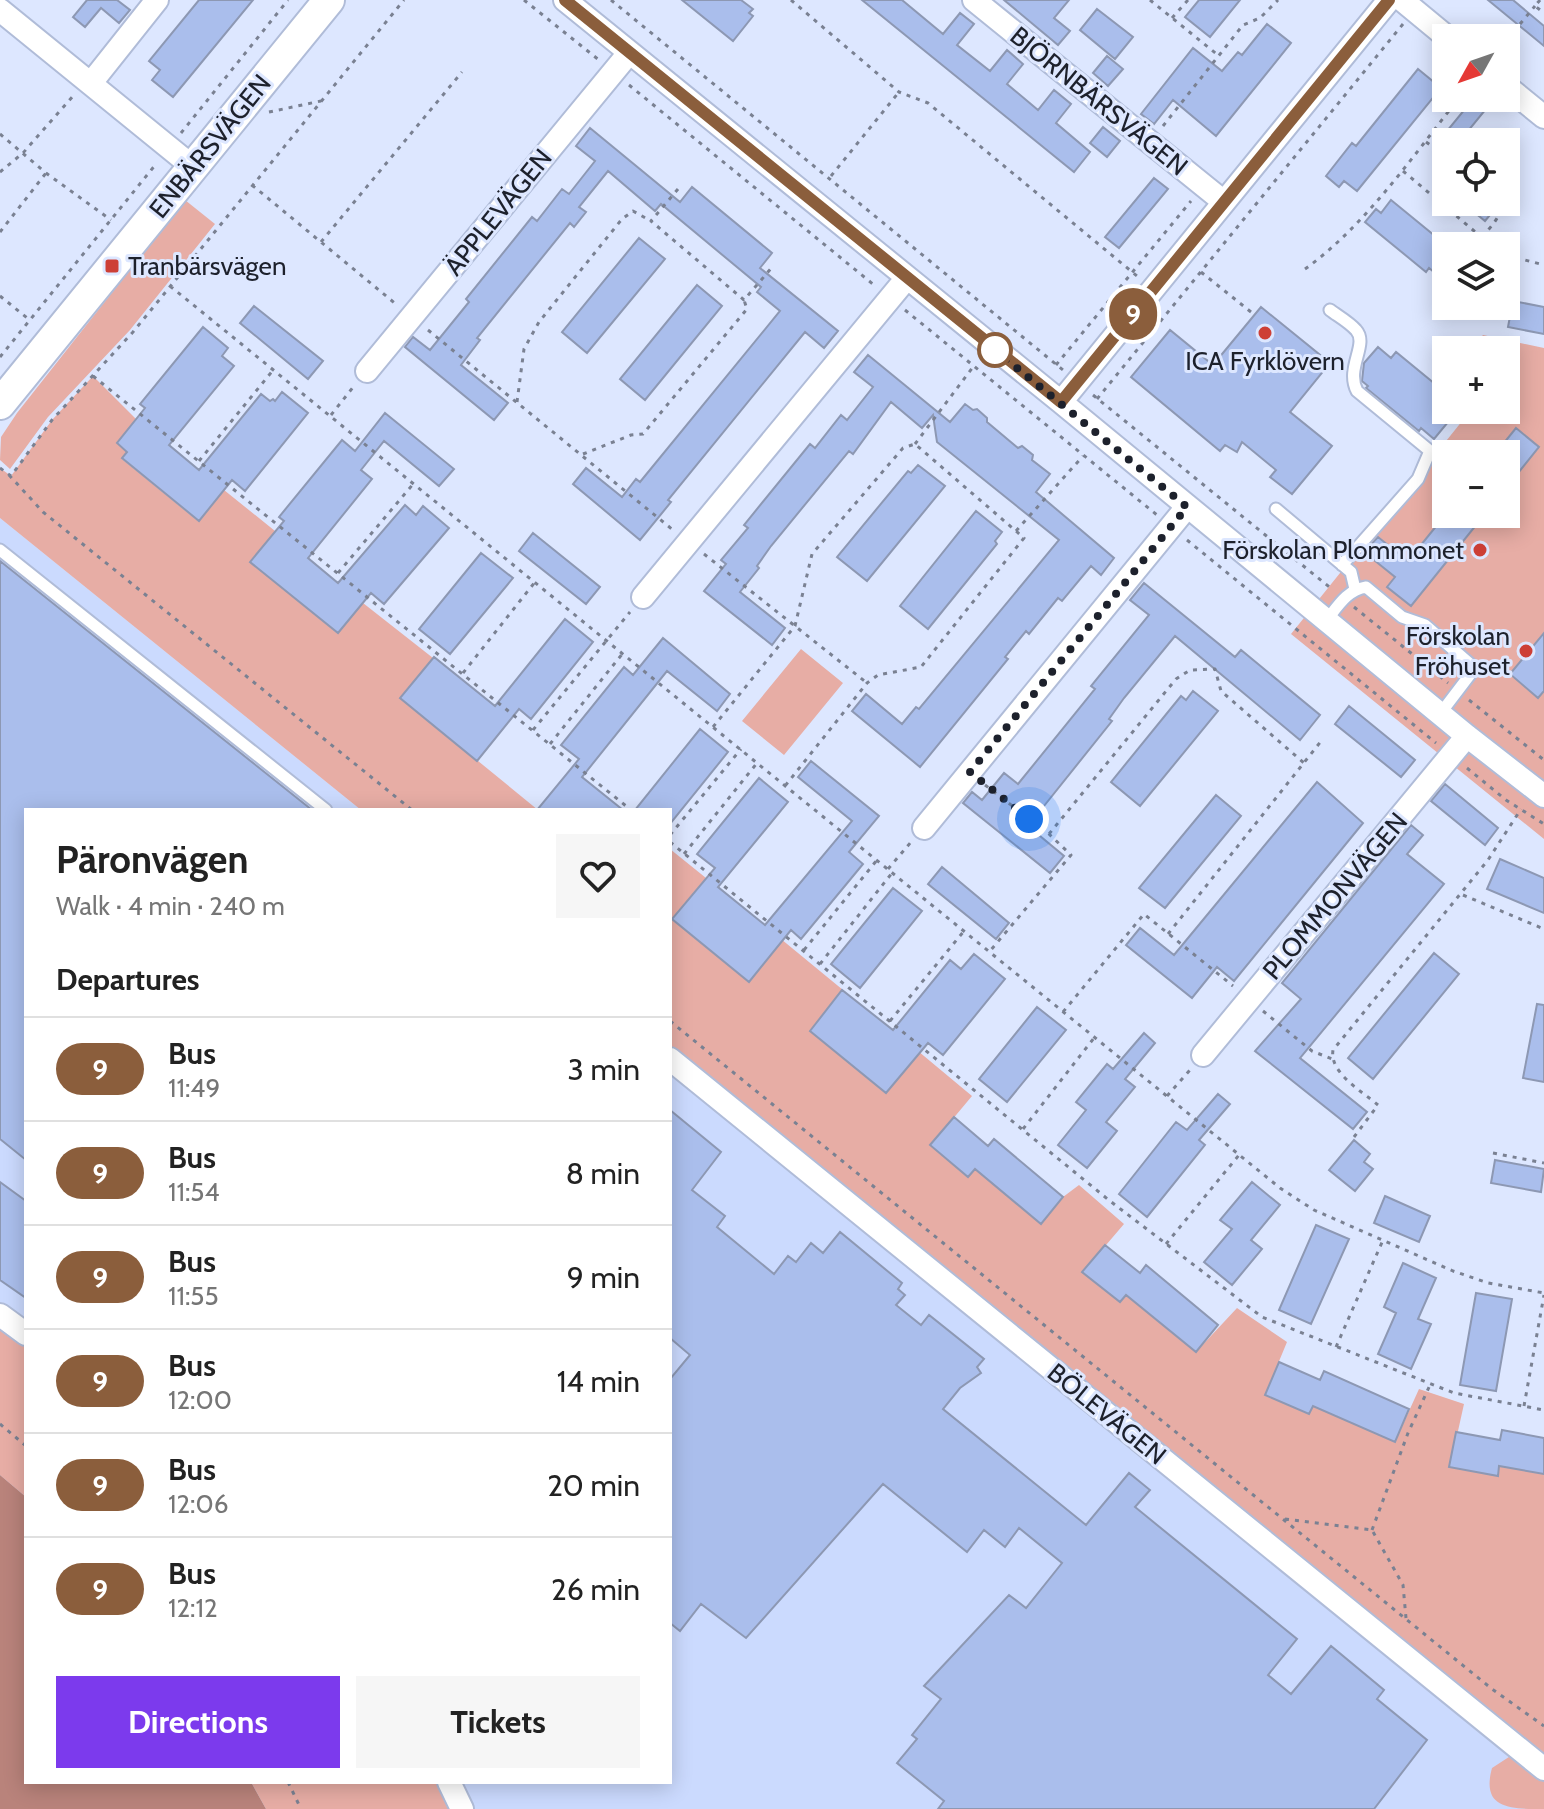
<!DOCTYPE html>
<html lang="en">
<head>
<meta charset="utf-8">
<style>
	body { margin:0; font-family:Cabin,sans-serif; background:#f6f6f6; color:#222; height:100vh; display:flex; flex-direction:column; font-size:30px; white-space:nowrap }
	* { box-sizing:border-box; margin:0 }
	p { font-size:26px; color:#767676 }
	.icon { flex:none; width:44px; height:44px; fill:none; stroke:currentColor; stroke-width:2; stroke-linecap:round; stroke-linejoin:round }
	.map { position:relative; flex:1; overflow:hidden }
	.details { position:absolute; left:24px; top:808px; width:648px; height:976px; display:flex; flex-direction:column; background:#fff; border-radius:0px; box-shadow:0 4px 20px #0003 }
	.details>* { flex:none }
	.badge { padding:0 16px; border-radius:26px; font-size:28px; line-height:52px }
	.needle { width:52px; rotate:230deg }
	.fabs { position:absolute; left:1432px; top:24px; display:grid; gap:16px }
	.fabs a { display:grid; place-items:center; width:88px; height:88px; border-radius:0px; background:#fff; box-shadow:0 4px 20px #0003; font-size:40px }
	.you { position:absolute; width:40px; height:40px; margin:-20px; border:6px solid #fff; border-radius:50%; background:#1a73e8; box-shadow:0 0 0 12px #1a73e833 }
	.map>.badge { position:absolute; translate:-50% -50%; box-shadow:0 0 0 4px #fff }
	h2 { padding:0 32px; font-size:30px; line-height:72px }
	.round { display:grid; place-items:center; flex:none; width:84px; height:84px; border-radius:0px; background:#f6f6f6 }
	.head { display:flex; align-items:center; justify-content:space-between; height:136px; padding:0 32px }
	h1 { font-size:38px; font-weight:700; line-height:60px }
	.primary-button { display:flex; gap:16px; margin-top:auto; padding:16px 32px }
	.primary-button a { flex:1; height:92px; border-radius:0px; background:#7c3aed; color:#fff; font-size:32px; font-weight:700; line-height:92px; text-align:center }
	.primary-button a+a { background:#f6f6f6; color:#222 }
	ul { padding:0; list-style:none }
	li { display:flex; align-items:center; gap:24px; height:104px; padding:0 32px; border-top:2px solid #e0e0e0 }
	li div { flex:1 }
	li b { display:block; font-size:30px }
	li em { font-style:normal }
	li .badge { min-width:88px; font-weight:700; text-align:center }
	.map>svg:first-child { display:block }
</style>
</head>
<body>
<div class="map">
<svg width="1544" height="1809" viewBox="0 0 1544 1809">
	<rect width="100%" height="100%" fill="#dde7ff"/>
	<path fill="#cbdafe" d="M0 518 361 810H26V1334L0 1315Z
		M670 1059 1544 1769V1809H462L449 1782H670Z"/>
	<path fill="#e7ada5" fill-rule="evenodd" d="M185 200 215 224 130 330 48 417 10 469 0 460 1 437 17 413Z
		M1483 335 1544 348V839L1291 634 1471 410H1506V350H1470ZM1446 454H1506V514H1446Z
		M93 376 136 419 117 443 127 452 122 459 198 521 224 490 275 531 251 562 337 633 363 603 433 658 401 698 538 810H361L0 518V468L11 476 52 420Z
		M801 649 843 683 784 755 742 721Z
		M670 849 706 878 673 920 749 981 781 939 843 990 810 1031 886 1093 918 1051 972 1096 931 1145 968 1176 975 1169 1041 1224 1063 1197 1079 1185 1124 1224 1083 1272 1120 1302 1126 1295 1196 1352 1237 1308 1287 1342 1265 1395 1308 1414 1313 1406 1395 1442 1419 1389 1464 1404 1450 1467 1497 1476 1499 1466 1544 1474V1769L670 1059Z
		M0 1315 26 1334V1497L0 1475Z
		M1512 1755 1544 1781V1809C1509 1809 1481 1809 1492 1768Z
		M251 1782H449L462 1809H266Z"/>
	<path fill="#b9837b" d="M0 1475 26 1497V1782H251L266 1809H0Z"/>
	<path fill="#aabeec" stroke="#8d98b3" stroke-width="2" d="M87 0H117L130 10 119 23 101 8 85 27 73 17Z
		M199 0H253L173 97 152 80 160 70 149 61Z
		M682 0H741L753 9 749 13 753 16 733 41Z
		M862 0H902L943 34 960 13 974 24 957 45 990 71 1007 50 1023 64 1007 84 1038 110 1054 90 1071 104 1056 123 1090 152 1074 172Z
		M1004 0H1069L1054 18 1070 31 1058 45Z
		M1199 0H1240L1210 37 1185 17Z
		M1488 0H1513L1544 26V46Z
		M1097 9 1133 37 1115 59 1080 30Z
		M1267 24 1291 43 1216 136 1173 100 1154 124 1141 114 1193 48 1222 71 1238 52 1242 55Z
		M1107 56 1123 69 1108 86 1093 73Z
		M1418 69 1441 88 1357 191 1344 181 1339 187 1326 176 1352 143 1356 146Z
		M1474 98H1495L1459 142H1438Z
		M1103 127 1120 141 1107 157 1090 143Z
		M590 128 680 202 692 187 772 253 760 268 838 331 824 348 805 332 668 500 671 502 640 540 573 484 586 468 622 497 636 479 640 482 780 311 757 292 761 287 661 204 655 211 608 171 579 207 586 212 574 227 570 223 477 338 480 340 461 365 508 403 494 420 405 347 413 337 430 350 469 302 466 299 532 217 537 221 562 189 569 194 595 161 576 146Z
		M1154 178 1168 189 1119 248 1105 237Z
		M1391 200 1446 245V282L1429 268 1426 272 1365 222 1376 209 1381 213Z
		M1462 202H1486L1495 209 1485 221Z
		M639 238 665 259 587 353 562 332Z
		M697 285 722 306 645 400 620 379Z
		M1513 301 1544 307V334L1508 327Z
		M254 306 323 361 308 379 240 323Z
		M1261 307 1330 363 1290 412 1332 446 1292 494 1270 477 1276 470 1242 442 1237 452 1225 445 1220 451 1131 377 1170 330 1213 365Z
		M203 327 228 348 222 356 234 366 169 445 199 470 261 394 270 401 273 399 275 401 282 392 308 413 245 491 232 480 199 521 122 458 127 452 117 443 145 408 140 404Z
		M1378 347 1391 358 1396 352 1446 393V410H1458L1434 439 1421 428 1419 431 1366 388 1368 386 1362 381 1364 363Z
		M868 355 950 422 965 404 973 410 977 409 987 418V422L1018 448 1022 446 1033 455 1032 460 1050 474 1036 492 1114 558 1101 575 1091 566 1062 601 1058 598 1029 634 1026 631 1005 657 1008 659 920 767 852 711 866 694 902 724 916 707 919 709 1059 540 937 442 933 415 922 428 891 402 853 454 849 451 771 546 757 566 759 568 740 592 785 628 772 645 704 591 726 564 721 560 748 528 744 525 810 444 815 448 841 415 847 420 873 387 854 372Z
		M385 413 454 469 439 486 384 441 361 470 372 479 308 558 338 583 405 505 416 515 423 506 449 528 384 604 371 593 338 633 250 562 284 521 279 517 342 440 355 451Z
		M1516 428 1539 447 1506 488V454H1495Z
		M918 465 945 486 867 581 837 557 908 471 911 473Z
		M976 511 1002 532 995 541 997 544 928 629 900 606Z
		M1446 514H1485L1411 606 1387 587 1395 577 1364 552 1378 537 1408 561Z
		M533 533 600 587 586 604 519 551Z
		M481 553 513 578 450 654 419 629Z
		M0 561 312 810H26V1160L0 1139Z
		M1144 583 1235 657 1241 650 1320 715 1300 740 1175 636 1124 698 1109 719 1112 721 1028 826 1064 856 1050 873 963 803 972 792 982 800 1004 773 1018 784 1095 689 1091 686 1149 615 1130 600Z
		M565 619 593 642 531 719 519 709 477 761 400 698 434 657 495 706Z
		M1544 633V691L1538 698 1510 674Z
		M663 638 730 694 717 711 667 671 582 777 623 810H537L579 759 561 745 624 667 633 675Z
		M1193 691 1218 711 1140 806 1111 782 1181 696 1186 700Z
		M1349 706 1415 760 1401 777 1335 724Z
		M700 729 728 752 670 824V810H635Z
		M811 761 879 816 849 852 863 864 801 939 791 930 749 982 672 919 715 868 697 854 759 778 788 802 718 887 765 925 852 821 798 777Z
		M1317 782 1363 823 1234 981 1217 967 1192 998 1126 945 1140 928 1174 955Z
		M1445 784 1498 828 1485 845 1431 801Z
		M1216 795 1241 816 1165 908 1139 888Z
		M1411 825 1423 835 1407 854 1444 884 1300 1058 1367 1112 1353 1129 1255 1051 1301 999 1282 983Z
		M1500 859 1544 878V913L1487 889Z
		M942 867 1009 923 996 939 928 884Z
		M893 888 922 911 860 988 831 964Z
		M1434 953 1459 974 1373 1079 1348 1058Z
		M974 954 1005 979 943 1055 928 1043 886 1093 810 1031 842 990 893 1030 950 960 961 969Z
		M1537 1004 1544 1005V1082L1523 1078Z
		M1037 1007 1066 1030 1007 1102 979 1079Z
		M1144 1033 1155 1043 1125 1079 1135 1087 1106 1122 1117 1131 1087 1168 1058 1145 1086 1110 1076 1102 1107 1064 1113 1069Z
		M1218 1094 1230 1104 1199 1140 1205 1145 1147 1217 1119 1194 1176 1122 1187 1130Z
		M670 1110 721 1152 692 1190 725 1216 717 1227 774 1274 788 1256 796 1262 811 1243 823 1253 840 1232 902 1283 898 1289 905 1295 896 1305 921 1325 929 1315 984 1359 977 1367 981 1373 960 1388 943 1409 1086 1525 1129 1473 1150 1490 1135 1507 1297 1639 1268 1675 1291 1694 1331 1646 1384 1690 1377 1699 1427 1740 1374 1809H938L944 1801 897 1763 917 1739 912 1735 941 1699 924 1686 1009 1595 1026 1608 1062 1563 1019 1528 1005 1547 984 1530 967 1552 883 1484 746 1638 701 1604 680 1631 670 1623V1379L690 1355 670 1338Z
		M954 1117 988 1146 994 1139 1063 1197 1041 1224 975 1169 968 1177 930 1145Z
		M1354 1140 1370 1154 1364 1162 1373 1169 1355 1191 1329 1170Z
		M1495 1160 1544 1169 1541 1192 1491 1183Z
		M0 1182 26 1201V1298L0 1280Z
		M1252 1182 1280 1205 1251 1240 1262 1249 1232 1285 1204 1262 1232 1229 1220 1220Z
		M1385 1196 1430 1216 1419 1242 1374 1223Z
		M1316 1225 1349 1239 1311 1324 1279 1310Z
		M1105 1245 1140 1273 1146 1265 1218 1325 1196 1352 1126 1295 1120 1302 1082 1272Z
		M1403 1263 1436 1278 1418 1319 1431 1324 1411 1369 1378 1354 1396 1313 1384 1307Z
		M1476 1293 1512 1299 1496 1391 1460 1385Z
		M1279 1362 1320 1380 1324 1371 1409 1409 1395 1442 1313 1406 1309 1414 1265 1395Z
		M1502 1430 1544 1438V1474L1499 1466 1498 1476 1449 1467 1456 1432 1500 1440Z"/>
	<g fill="none" stroke-linecap="round" stroke-linejoin="round">
		<g stroke="#b0bcd8" stroke-width="15">
			<path id="lane" d="M1506 41 1512 33
				M1330 310C1338 316 1349 322 1356 330 1369 344 1345 368 1357 391L1430 451 1418 479 1342 565
				M1276 509 1351 572 1355 589
				M0 550 326 810
				M1326 621C1338 606 1347 590 1366 587L1402 617 1425 625 1470 664 1472 672 1440 714"/>
		</g>
		<g stroke="#b0bcd8" stroke-width="26">
			<path id="street" d="M565 0 1061 402 1467 736 1544 796
				M974 0 1224 202
				M1402 0 1448 38
				M0 10 193 167
				M91 83 157 0
				M1506 86 1544 117
				M367 371 629 53
				M1061 402 1389 0
				M643 597 906 279
				M924 828 1187 507
				M1203 1055 1467 736
				M670 1059 1544 1769
				M0 1315 26 1334
				M449 1782 462 1809"/>
		</g>
		<g stroke="#b0bcd8" stroke-width="34">
			<path id="secondary" d="M0 404 329 0"/>
		</g>
		<path stroke="#7a8192" stroke-width="3" stroke-dasharray="4 6" stroke-linecap="butt" d="M524 0 599 60
			M611 0 1063 370
			M791 0 899 92 928 103 1137 276
			M1150 0 1219 56
			M1540 0 1535 6 1544 13
			M1172 18 1188 0
			M1520 24 1535 6
			M629 85 874 285
			M269 112 321 101
			M1163 126 1243 25 1260 18 1278 0
			M181 133 288 0
			M0 134 46 173 111 220
			M1426 142 1446 156
			M1403 171 1492 246
			M0 172 23 153 74 95
			M831 176 899 92
			M252 185 397 305
			M678 189 651 221 744 300 774 265
			M0 232 46 173
			M1482 237C1491 226 1502 217 1501 202
			M321 242 462 72
			M1506 255 1544 265
			M1305 269C1365 226 1413 156 1459 98
			M1201 272 1251 312
			M170 286 1280 1188 1314 1210 1453 1271 1488 1283 1544 1293
			M0 296 31 321
			M905 310 1157 515
			M428 330 673 530
			M0 357 156 164
			M1056 365 1191 201
			M93 376 631 810
			M1093 395 1333 590
			M1097 399 1403 24
			M517 402 524 349 539 322 622 219 633 211 651 221
			M331 415 354 386
			M915 444 973 367
			M583 454 631 435 643 434 747 309 744 300
			M199 461 274 369
			M0 468 11 476 52 420 133 332 404 0
			M9 475 43 512 412 810
			M1016 531 1083 456
			M1187 540 1436 743
			M704 554 867 683
			M338 573 414 483
			M1354 607 1448 683
			M463 673 535 582
			M1469 700 1544 760
			M713 727 795 626 812 554 903 448 915 444 1024 538 921 667 878 675 867 683 785 786
			M533 730 630 612
			M550 744 623 653
			M1467 768 1506 800 1544 824
			M985 785 1049 834 1071 855 990 951
			M1049 834 1176 679 1190 670 1215 669 1221 691 1304 763
			M670 835 741 749
			M670 842 1110 1201 1262 1317 1454 1393 1544 1410
			M684 854 757 763
			M888 869 911 842
			M1463 895 1544 929
			M1168 934 1322 740
			M804 950 877 860
			M820 964 892 873
			M1263 1011 1312 1051 1332 1059
			M1063 1012 1144 914 1233 986
			M670 1021 1492 1689 1544 1726
			M890 1021 964 931
			M1167 1096 1190 1070
			M1023 1129 1094 1038
			M1354 1137 1378 1105C1363 1092 1329 1073 1333 1050L1488 860 1521 809
			M1493 1153 1544 1163
			M1166 1244 1239 1155
			M1336 1347 1383 1240
			M1524 1406 1544 1295
			M0 1424 26 1446
			M1285 1519 1372 1530 1403 1585 1406 1618
			M1372 1530 1408 1433 1430 1385
			M288 1782 301 1809"/>
		<use href="#lane" stroke="#fff" stroke-width="11"/>
		<use href="#street" stroke="#fff" stroke-width="22"/>
		<use href="#secondary" stroke="#fff" stroke-width="30"/>
	</g>
	<g fill="none" stroke-linecap="round" stroke-linejoin="round">
		<g stroke="#fff" stroke-width="18">
			<path id="line" d="M565 0 1061 402 1389 0"/>
		</g>
		<use href="#line" stroke="#8b5e3c" stroke-width="12"/>
		<path stroke="#1d212c" stroke-width="8" stroke-dasharray="0 14.4" d="M995 350 1187 507 970 772 1029 819"/>
	</g>
	<g fill="#cd3f36" stroke="#dde7ff" stroke-width="3">
		<rect x="104" y="258" width="16" height="16" rx="4"/>
		<circle cx="1265" cy="333" r="8"/>
		<circle cx="1480" cy="550" r="8"/>
		<circle cx="1526" cy="651" r="8"/>
	</g>
	<circle fill="#fff" stroke="#8b5e3c" stroke-width="4" cx="995" cy="350" r="16"/>
	<g text-anchor="middle" stroke-width="6" stroke-linejoin="round" paint-order="stroke">
		<g font-size="26" fill="#1d212c" stroke="#dde7ff">
			<text transform="translate(1099 101) rotate(39)" y="9">BJÖRNBÄRSVÄGEN</text>
			<text transform="translate(210 146) rotate(-51)" y="9">ENBÄRSVÄGEN</text>
			<text transform="translate(498 212) rotate(-51)" y="9">ÄPPLEVÄGEN</text>
			<text transform="translate(1335 896) rotate(-50)" y="9">PLOMMONVÄGEN</text>
			<text transform="translate(1107 1414) rotate(39)" y="9">BÖLEVÄGEN</text>
		</g>
		<g font-size="26" fill="#1d212c" stroke="#dde7ff" text-anchor="end">
			<text x="128" y="275" text-anchor="start">Tranbärsvägen</text>
			<text x="1265" y="370" text-anchor="middle">ICA Fyrklövern</text>
			<text x="1464" y="559">Förskolan Plommonet</text>
			<text x="1510" y="645">Förskolan<tspan x="1510" dy="30">Fröhuset</tspan></text>
		</g>
	</g>
</svg>
<div class="fabs">
<a><svg class="needle" viewBox="-14 -14 28 28"><path d="M0-13l5 13h-10z" fill="#e53935"/><path d="M0 13l5-13h-10z" fill="#767676"/></svg></a>
<a><svg class="icon" aria-label="locate" viewBox="0 0 24 24"><circle cx="12" cy="12" r="6"/><path d="M12 2v4M12 18v4M2 12h4M18 12h4"/></svg></a>
<a><svg class="icon" aria-label="layers" viewBox="0 0 24 24"><path d="M12 4l9 5-9 5-9-5zM3 14l9 5 9-5"/></svg></a>
<a>+</a>
<a>−</a>
</div>
<div class="you" style="left:1029px;top:819px"></div>
<b class="badge" style="left:1133px;top:314px;background:#8b5e3c;color:#fff">9</b>
<section class="details">
<div class="head"><div><h1>Päronvägen</h1><p>Walk · 4 min · 240 m</p></div><a class="round"><svg class="icon" aria-label="heart" viewBox="0 0 24 24"><path d="M12 20l-8-8c-3-5 5-10 8-4 3-6 11-1 8 4z"/></svg></a></div>
<h2>Departures</h2>
<ul>
<li><span class="badge" style="background:#8b5e3c;color:#fff">9</span><div><b>Bus</b><p>11:49</p></div><em>3 min</em></li>
<li><span class="badge" style="background:#8b5e3c;color:#fff">9</span><div><b>Bus</b><p>11:54</p></div><em>8 min</em></li>
<li><span class="badge" style="background:#8b5e3c;color:#fff">9</span><div><b>Bus</b><p>11:55</p></div><em>9 min</em></li>
<li><span class="badge" style="background:#8b5e3c;color:#fff">9</span><div><b>Bus</b><p>12:00</p></div><em>14 min</em></li>
<li><span class="badge" style="background:#8b5e3c;color:#fff">9</span><div><b>Bus</b><p>12:06</p></div><em>20 min</em></li>
<li><span class="badge" style="background:#8b5e3c;color:#fff">9</span><div><b>Bus</b><p>12:12</p></div><em>26 min</em></li>
</ul>
<div class="primary-button"><a>Directions</a><a>Tickets</a></div>
</section>
</div>
</body>
</html>
